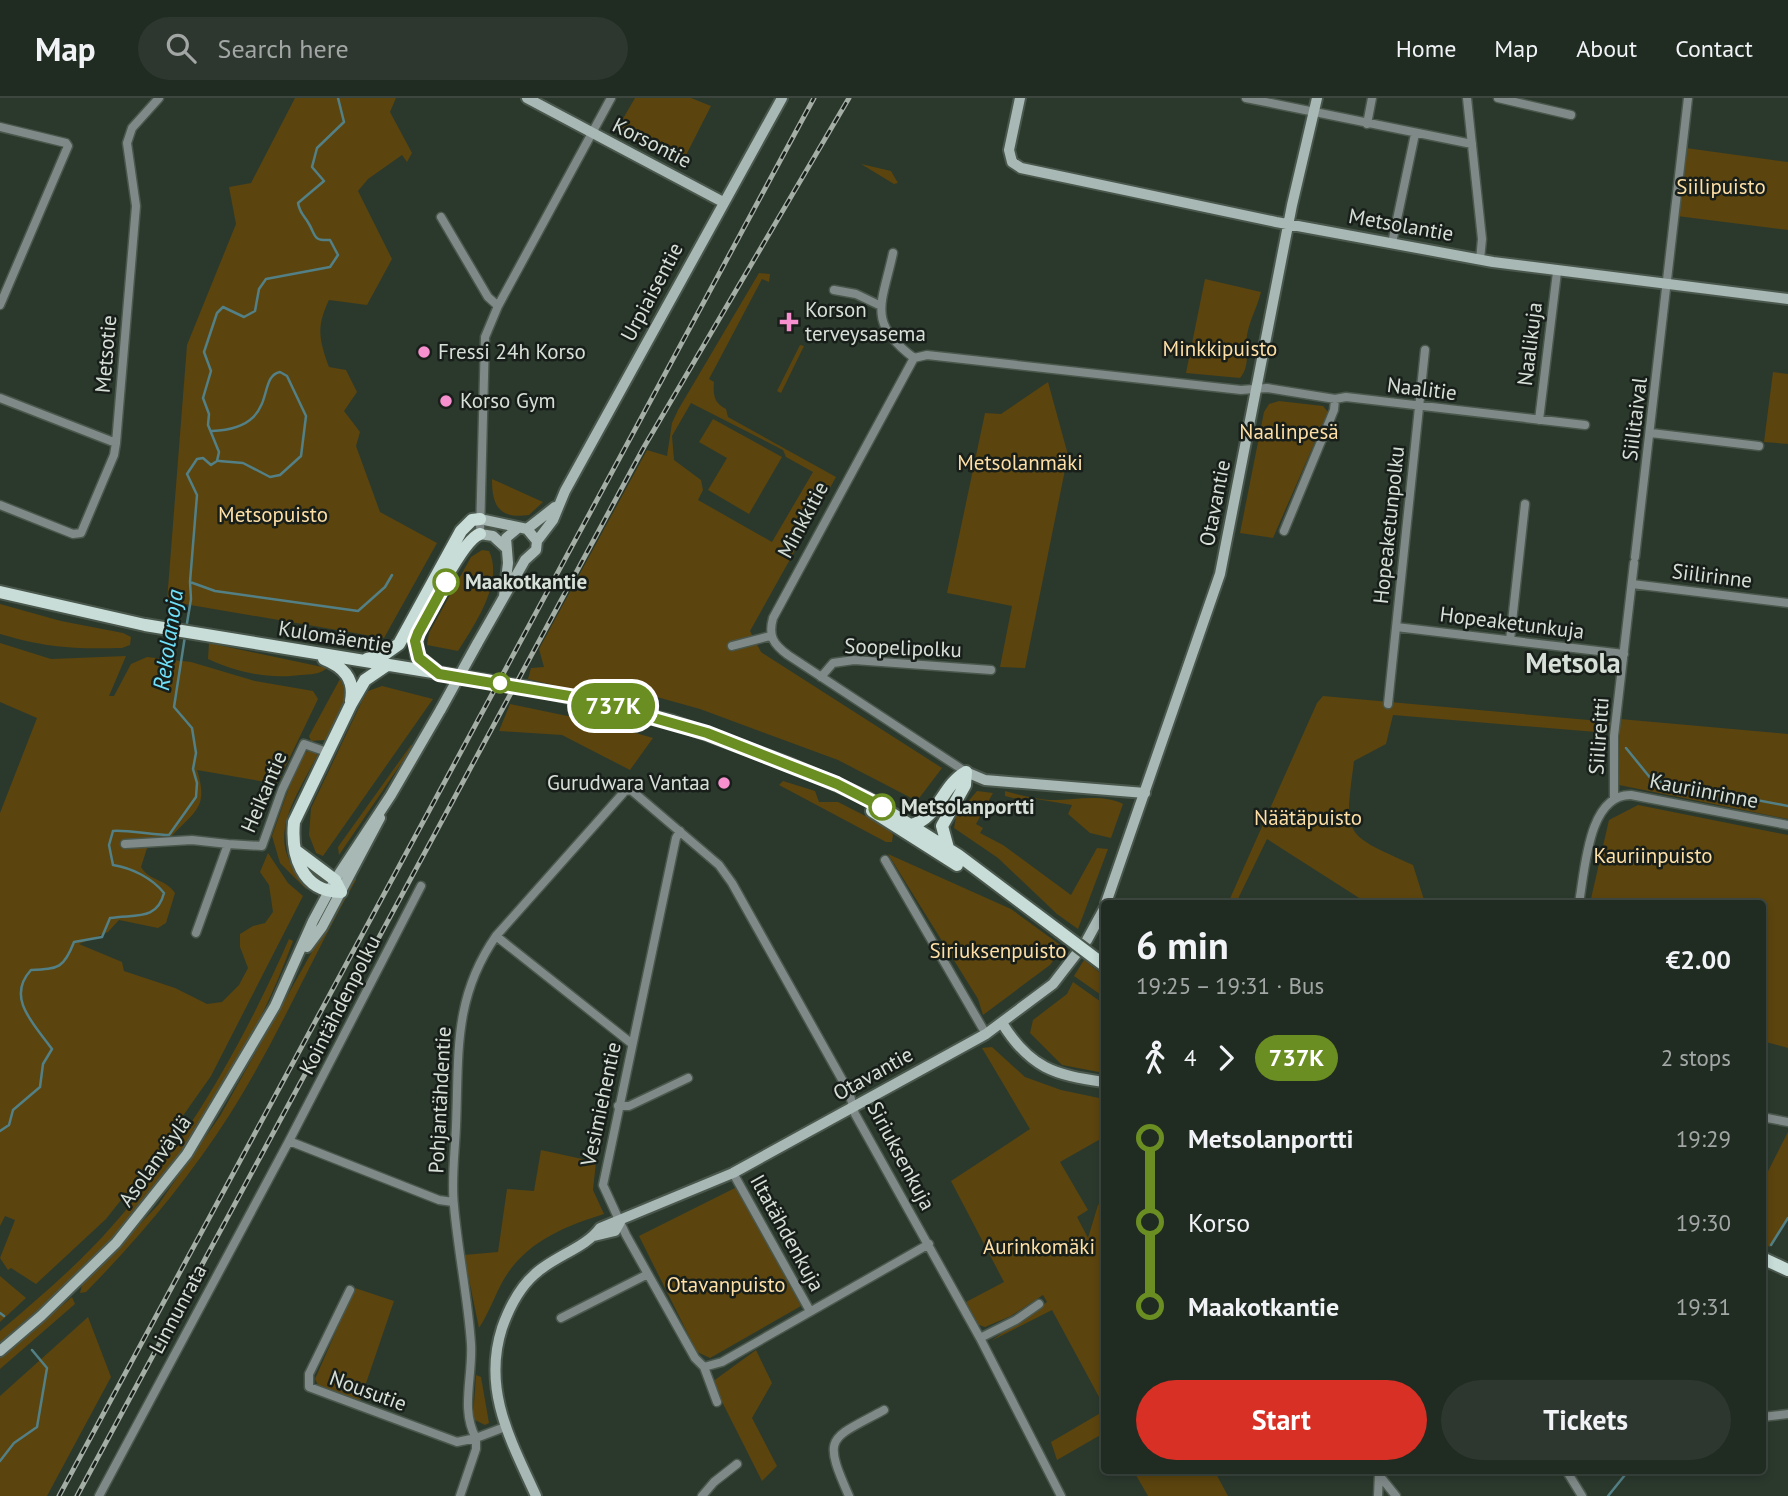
<!DOCTYPE html>
<html lang="en">
<head>
<meta charset="utf-8">
<style>
	body { margin:0; font-family:"PT Sans",sans-serif; background:#2d372f; color:#f1f3f6; height:100vh; display:flex; flex-direction:column; font-size:26px; white-space:nowrap }
	* { box-sizing:border-box; margin:0 }
	p { font-size:23px; color:#a2a7a5 }
	.icon { flex:none; width:38px; height:38px; fill:none; stroke:currentColor; stroke-width:2; stroke-linecap:round; stroke-linejoin:round }
	.map { position:relative; flex:1; overflow:hidden }
	.panel { position:absolute; left:1101px; top:802px; width:665px; height:574px; display:flex; flex-direction:column; background:#202b22; border-radius:7px; box-shadow:0 4px 10px #0003,0 0 0 2px #3d4740 }
	.panel>* { flex:none }
	.badge { padding:0 14px; border-radius:23px; font-size:24px; line-height:46px }
	.map>.badge { position:absolute; translate:-50% -50%; box-shadow:0 0 0 4px #fff }
	.legs { display:flex; align-items:center; gap:10px; height:77px; padding:0 35px; font-size:23px }
	.legs p { margin-inline-start:auto }
	.summary { display:flex; align-items:center; justify-content:space-between; height:119px; padding:0 35px }
	h1 { font-size:38px; font-weight:600; line-height:52px }
	.cta { display:flex; gap:14px; margin-top:auto; padding:14px 35px }
	.cta a { flex:1; height:80px; border-radius:42px; background:#d93025; color:#fff; font-size:28px; font-weight:600; line-height:80px; text-align:center }
	.cta a+a { background:#2d372f; color:#f1f3f6 }
	ul { padding:0 35px; list-style:none }
	li { display:flex; align-items:center; gap:24px; height:84px; font-size:26px }
	li i { display:grid; place-items:center; width:10px; height:100%; margin:0 9px; background:currentColor }
	li i::after { content:''; width:18px; height:18px; margin:-9px; border:5px solid; border-radius:50%; background:#202b22 }
	li p { margin-inline-start:auto }
	li:first-child i { background:linear-gradient(#0000 50%,currentColor 0) }
	li:last-child i { background:linear-gradient(currentColor 50%,#0000 0) }
	header { display:flex; align-items:center; gap:42px; box-sizing:border-box; height:98px; padding:0 35px; background:#202b22; border-bottom:2px solid #3d4740 }
	header strong { font-size:33px }
	nav { display:flex; gap:38px; margin-inline-start:auto; font-size:24px }
	.search { width:490px; height:63px; background:#2d372f; display:flex; align-items:center; gap:18px; box-sizing:border-box; padding:0 24px; border-radius:38px; color:#a2a7a5; font-size:26px }
	.map>svg:first-child { display:block }
</style>
</head>
<body>
<header>
<strong>Map</strong>
<div class="search"><svg class="icon" aria-label="search" viewBox="0 0 24 24"><circle cx="10" cy="10" r="6"/><path d="M15 15l6 6"/></svg>Search here</div>
<nav><a>Home</a><a>Map</a><a>About</a><a>Contact</a></nav>
</header>
<div class="map">
<svg width="1788" height="1398" viewBox="0 0 1788 1398">
	<rect width="100%" height="100%" fill="#2b392d"/>
	<path fill="#5b440e" fill-rule="evenodd" d="M295 0H396L390 14 412 55 407 64 402 57 368 81 358 93 392 161 367 207 329 202C316 229 319 241 329 269L346 272 357 294 344 313 360 334 356 348 380 414 437 445 384 540 167 503 187 247 236 126 229 89 251 85Z
		M635 0H691L711 8 682 65 617 31Z
		M1686 50 1788 64V132L1677 118Z
		M861 66 891 73 898 85 894 86Z
		M759 175 770 176 769 184 762 181 709 281 714 284C713 297 714 305 726 311L728 319 836 379 750 533 761 554 942 670 917 703 838 662 700 611 621 589 616 603 528 581 531 570 544 569 539 551 647 352 667 358 672 325 678 312ZM691 305 783 352 786 359 813 374 772 444 698 402 703 392 701 382 674 362 672 338Z
		M1205 181 1261 194C1257 210 1250 221 1247 237 1245 252 1251 267 1240 280L1186 275Z
		M800 247 804 248 781 295 777 293Z
		M1773 274 1788 276V346L1764 344Z
		M1048 284 1068 357 1025 570 1000 569 1012 508 947 495 985 315 1001 316Z
		M1279 303 1323 308 1328 314 1273 440 1240 435 1264 314 1269 306Z
		M713 321 782 359 749 416 708 392 727 360 699 344Z
		M492 381 543 404 529 417C499 421 492 408 492 381Z
		M482 452 489 453C504 484 475 526 458 553L427 547 429 535 471 459Z
		M0 506 61 523 123 535 131 539 130 547 122 550C73 551 48 550 0 536Z
		M0 545 51 561 126 558 109 598H114L131 566 147 559 191 564 255 583 313 593 318 601 277 686 197 672C209 711 195 712 169 741H150L141 769C149 783 166 781 175 795L166 825 158 830 119 822 108 834 79 846 122 864 124 873 175 890 207 906 222 904 239 887 248 870 240 849V836L253 828 265 825 273 814 269 787 260 774 268 755 288 785 303 798 211 978 144 1073 106 1121 36 1186 11 1170 8 1172 0 1160 15 1122 5 1118 0 1128V715L37 620 0 604Z
		M209 545 327 570C319 577 311 576 301 577 266 581 240 575 208 561Z
		M340 581C352 602 335 623 325 642L311 643 309 638Z
		M382 588 433 601 323 758 316 755 309 737 311 710 362 603 368 593Z
		M1323 598 1611 624 1608 635 1393 617 1386 646 1354 663C1344 740 1343 735 1413 767L1425 805H1367L1267 741 1236 805H1228L1317 605Z
		M510 606 601 625 653 640 630 672 562 637 499 633Z
		M1620 621 1788 636V721L1619 687Z
		M411 647 413 648 339 757 338 749Z
		M309 652 316 653 317 658C294 703 260 747 310 787L306 791 280 765 272 738 291 684 304 656Z
		M783 683 815 693 819 704H838L889 730 893 737 892 744H886L779 687Z
		M977 693 993 695 976 726 983 730 980 735 1003 747 1071 797 1097 750 1108 751 1078 831 1057 816 998 760 954 730 956 718Z
		M1005 693C1020 697 1035 701 1050 702 1073 703 1100 695 1123 706L1111 740 1090 735 1068 716 1072 707 1036 701 1033 705 1005 698Z
		M1638 707 1788 737V950L1762 943V805H1590L1609 722Z
		M888 756 1011 811 1063 849 1050 867 983 917 978 901Z
		M356 775V782C312 859 277 942 230 1016 188 1082 140 1139 86 1194L80 1195 82 1187 158 1107 220 1018Z
		M289 841 293 843C253 952 190 1052 114 1139 80 1178 39 1210 0 1244V1233C39 1200 79 1166 113 1127 188 1044 244 943 289 841Z
		M1084 862 1104 878V899L1074 878Z
		M1073 884 1104 906V975L1062 967 1030 935 1033 922 1067 896Z
		M992 949 1025 979 1061 992 1104 1001V1039L1060 1064 1088 1112 1077 1119 1088 1140 1098 1107 1104 1103V1308L1052 1212 991 1243 1047 1204 1043 1197 1011 1218 985 1229 979 1227 966 1204 1004 1184 951 1083 1030 1031 982 950Z
		M1788 1034V1121L1770 1149 1762 1145V1085Z
		M541 1052 596 1064 593 1092 604 1116C565 1128 526 1144 504 1181 495 1197 489 1215 479 1230L464 1157 498 1154 507 1091 534 1093Z
		M737 1089 801 1208 710 1260 697 1254 639 1138Z
		M0 1178 26 1200 0 1224Z
		M355 1190 394 1203 360 1303 318 1287 315 1281Z
		M72 1199 75 1206 0 1271V1260Z
		M88 1219 111 1279 47 1398H0V1298Z
		M756 1252 772 1285 752 1320 777 1368 762 1383 712 1284Z
		M476 1277 481 1279 489 1325 485 1327 473 1321Z
		M1104 1313V1335L1057 1362 1051 1344Z
		M1133 1372H1214L1228 1398H1148Z"/>
	<g fill="none" stroke-linecap="round" stroke-linejoin="round">
		<path stroke="#538086" stroke-width="2.5" d="M212 333C281 330 255 279 280 274L287 278 306 318 301 358 280 377 270 379 243 365 219 363
			M190 484 215 493 358 513 385 489 392 477
			M186 531 191 501 190 484 197 397 187 376 197 361 203 360 211 367 217 363 219 354 208 327 209 316 203 300 211 273 204 254 217 215 223 209 244 219 255 213 259 191 266 181 330 169 338 157 330 142C313 143 316 138 309 126 304 117 300 116 298 105L324 83 312 69 317 50 344 24 338 0
			M1626 650 1652 682 1788 708
			M0 1033 9 1027 13 1012 40 989 43 966 52 951C35 927 5 900 31 872 59 871 64 870 74 844L102 839 110 820C135 816 157 823 164 795 152 780 132 770 113 767L109 747 113 733C119 731 157 737 169 737L196 699 197 685 193 671 196 655 192 630 174 609 185 538
			M1771 1147 1788 1120
			M0 1215 4 1218
			M0 1363 14 1345 37 1329 47 1270 32 1252
			M1608 1398 1629 1372"/>
		<g stroke="#4a574c" stroke-width="11">
			<path id="street" d="M1246 0 1472 46
				M1467 0 1482 141 1480 162
				M1498 0 1571 17
				M1367 26 1372 0
				M0 29 66 45 68 48 0 207
				M441 119 488 199 498 208
				M1392 145 1415 36
				M893 155C882 206 866 224 914 260
				M834 192 856 196 881 208
				M0 300 116 345
				M1539 322 1557 174
				M1651 335 1759 348
				M0 407 73 436 81 435 114 357 116 345 136 108 127 45 132 30 159 0
				M1284 433 1334 312 1335 301
				M480 436 485 239 498 208 611 0
				M1635 459 1688 0
				M1632 486 1788 505
				M1396 529 1624 556
				M1510 542 1525 406
				M732 548 770 538
				M821 579 833 565 854 562 991 572
				M1388 606 1425 252
				M966 674 788 557C773 546 768 538 773 520L914 260 927 257 1241 292 1267 290 1335 301 1346 299 1585 327
				M1614 700V638L1634 465
				M680 733 676 740 603 1087 626 1137 695 1260 704 1269 717 1304
				M125 746 192 742 228 746
				M885 762 986 936
				M1579 805C1585 772 1588 696 1631 697L1788 727
				M196 835 228 746 262 748 282 692 304 646 327 654
				M496 838 631 945
				M618 1008H629L688 980
				M1762 1019 1788 1024
				M289 1043 439 1102 453 1104
				M733 1075 810 1213
				M350 1192 309 1276V1289L457 1344 476 1340V1351L460 1398
				M561 1220 648 1176
				M980 1240 1016 1222 1039 1206
				M704 1269 722 1264 929 1146
				M1762 1319 1788 1316
				M505 1329 476 1340C460 1312 473 1278 471 1246 468 1200 458 1154 454 1108 451 1082 455 1054 456 1028 459 955 453 900 496 838L625 693 631 692 719 767 732 785 849 994 855 1016 980 1240 1061 1398
				M1566 1372 1582 1398
				M1379 1377 1396 1398
				M99 1398 289 1043 421 788
				M702 1398 714 1384 737 1366
				M849 1398C822 1337 829 1342 884 1312
				M1378 1398 1379 1375"/>
		</g>
		<g stroke="#4a574c" stroke-width="14">
			<path id="secondary" d="M527 0 723 104
				M1020 0 1009 52 1012 64 1021 70 1276 124 1493 164 1788 201
				M480 421 527 431 537 443
				M527 431 555 409
				M480 436 493 438 505 449
				M504 498 508 465 506 440 518 430
				M477 546 525 462 536 452 537 443 553 422 565 393 782 0
				M966 674 985 682 1145 695
				M1106 805 1220 476 1292 107 1317 0
				M307 849 322 829 380 720
				M1002 925C1030 970 1054 977 1104 984
				M594 1138 615 1133 620 1124
				M0 1253 41 1218 116 1145 187 1056 275 908 313 823 335 782 391 697 441 611
				M536 1398C511 1343 482 1292 502 1230 509 1210 519 1190 535 1176 553 1159 587 1149 600 1130L733 1075 986 936 1053 886 1087 842 1104 811"/>
		</g>
		<g stroke="#4a574c" stroke-width="16">
			<path id="primary" d="M0 494 145 527 530 590 671 623 789 666 867 700 958 757 1059 833
				M324 561C344 569 355 581 351 603
				M367 561 382 558 399 546 461 433 472 422 480 421
				M436 573 417 558C416 550 415 543 418 535 425 517 463 441 480 436
				M872 713 957 767
				M911 727C939 720 942 687 966 674
				M948 750 942 728 965 687 966 674
				M295 752 335 782 341 794C301 794 291 756 294 724L351 606 365 582 387 567
				M1762 1160 1788 1172"/>
		</g>
		<use href="#street" stroke="#7f8987" stroke-width="8"/>
		<use href="#secondary" stroke="#a8b8b5" stroke-width="10"/>
		<use href="#primary" stroke="#c8ddd8" stroke-width="12"/>
		<g stroke="#a4aea5" stroke-width="5">
			<path id="rail" d="M59 1398 814 0
				M77 1398 644 349 849 0"/>
		</g>
		<use href="#rail" stroke="#181e19" stroke-width="2.5" stroke-dasharray="8" stroke-linecap="butt"/>
		<g stroke="#4a574c" stroke-width="14" stroke-linecap="butt">
			<path id="secondary-bridge" d="M441 611 477 546"/>
		</g>
		<g stroke="#4a574c" stroke-width="16" stroke-linecap="butt">
			<path id="primary-bridge" d="M1059 833 1104 867"/>
		</g>
		<use href="#secondary-bridge" stroke="#a8b8b5" stroke-width="10"/>
		<use href="#primary-bridge" stroke="#c8ddd8" stroke-width="12"/>
	</g>
	<g fill="none" stroke-linecap="round" stroke-linejoin="round">
		<g stroke="#fff" stroke-width="16">
			<path id="line-1" d="M446 484 418 535 415 543 419 560 439 576 587 601 707 635 837 686 882 709"/>
		</g>
		<use href="#line-1" stroke="#6b8e23" stroke-width="10"/>
	</g>
	<g fill="#f790ce" stroke="#181e19" stroke-width="2.5">
		<path d="M785.5 213.5h7v7h7v7h-7v7h-7v-7h-7v-7h7z"/>
		<circle cx="424" cy="254" r="7"/>
		<circle cx="446" cy="303" r="7"/>
		<circle cx="724" cy="685" r="7"/>
	</g>
	<g fill="#fff" stroke="#6b8e23" stroke-width="3.5">
		<circle cx="446" cy="484" r="12"/>
		<circle cx="500" cy="585" r="9"/>
		<circle cx="882" cy="709" r="12"/>
	</g>
	<g text-anchor="middle" stroke-width="5" stroke-linejoin="round" paint-order="stroke">
		<g font-size="21" fill="#d7e0d8" stroke="#181e19">
			<text transform="translate(652 45) rotate(27)" y="7">Korsontie</text>
			<text transform="translate(1401 127) rotate(10)" y="7">Metsolantie</text>
			<text transform="translate(652 194) rotate(-62)" y="7">Urpiaisentie</text>
			<text transform="translate(1530 246) rotate(-83)" y="7">Naalikuja</text>
			<text transform="translate(106 256) rotate(-85)" y="7">Metsotie</text>
			<text transform="translate(1422 291) rotate(7)" y="7">Naalitie</text>
			<text transform="translate(1635 321) rotate(-83)" y="7">Siilitaival</text>
			<text transform="translate(1215 405) rotate(-79)" y="7">Otavantie</text>
			<text transform="translate(803 422) rotate(-62)" y="7">Minkkitie</text>
			<text transform="translate(1389 427) rotate(-84)" y="7">Hopeaketunpolku</text>
			<text transform="translate(1712 478) rotate(7)" y="7">Siilirinne</text>
			<text transform="translate(1512 525) rotate(7)" y="7">Hopeaketunkuja</text>
			<text transform="translate(335 539) rotate(9)" y="7">Kulomäentie</text>
			<text transform="translate(903 550) rotate(2)" y="7">Soopelipolku</text>
			<text transform="translate(1599 638) rotate(-86)" y="7">Siilireitti</text>
			<text transform="translate(1704 693) rotate(11)" y="7">Kauriinrinne</text>
			<text transform="translate(264 694) rotate(-67)" y="7">Heikantie</text>
			<text transform="translate(340 907) rotate(-63)" y="7">Kointähdenpolku</text>
			<text transform="translate(873 976) rotate(-29)" y="7">Otavantie</text>
			<text transform="translate(440 1002) rotate(-87)" y="7">Pohjantähdentie</text>
			<text transform="translate(601 1006) rotate(-78)" y="7">Vesimiehentie</text>
			<text transform="translate(901 1058) rotate(62)" y="7">Siriuksenkuja</text>
			<text transform="translate(155 1063) rotate(-54)" y="7">Asolanväylä</text>
			<text transform="translate(787 1135) rotate(61)" y="7">Iltatähdenkuja</text>
			<text transform="translate(178 1211) rotate(-62)" y="7">Linnunrata</text>
			<text transform="translate(368 1293) rotate(20)" y="7">Nousutie</text>
		</g>
		<g font-size="21" fill="#fedfa6" stroke="#181e19">
			<text x="1721" y="96">Siilipuisto</text>
			<text x="1220" y="258">Minkkipuisto</text>
			<text x="1289" y="341">Naalinpesä</text>
			<text x="1020" y="372">Metsolanmäki</text>
			<text x="273" y="424">Metsopuisto</text>
			<text x="1308" y="727">Näätäpuisto</text>
			<text x="1653" y="765">Kauriinpuisto</text>
			<text x="998" y="860">Siriuksenpuisto</text>
			<text x="1039" y="1156">Aurinkomäki</text>
			<text x="726" y="1194">Otavanpuisto</text>
		</g>
		<g font-size="21" fill="#d7e0d8" stroke="#181e19" text-anchor="start">
			<text x="805" y="219">Korson<tspan x="805" dy="24">terveysasema</tspan></text>
			<text x="438" y="261">Fressi 24h Korso</text>
			<text x="460" y="310">Korso Gym</text>
			<text x="710" y="692" text-anchor="end">Gurudwara Vantaa</text>
		</g>
		<g font-size="21" font-weight="bold" fill="#d7e0d8" stroke="#181e19" text-anchor="start">
			<text x="465" y="491">Maakotkantie</text>
			<text x="901" y="716">Metsolanportti</text>
		</g>
		<g font-size="23" font-style="italic" fill="#70e1fa" stroke="#181e19">
			<text transform="translate(168 542) rotate(-82)" y="8">Rekolanoja</text>
		</g>
		<g font-size="28" font-weight="bold" fill="#d7e0d8" stroke="#181e19">
			<text x="1573" y="575">Metsola</text>
		</g>
	</g>
</svg>
<b class="badge" style="left:613px;top:608px;background:#6b8e23;color:#fff">737K</b>
<section class="panel">
<div class="summary"><div><h1>6 min</h1><p>19:25 – 19:31 · Bus</p></div><b>€2.00</b></div>
<div class="legs"><svg class="icon" aria-label="walk" viewBox="0 0 24 24"><circle cx="13" cy="4" r="2"/><path d="M13 8l-2 6 4 7M11 14l-3 7M7 12l3-4h3l4 4"/></svg>4<svg class="icon" aria-label="forward" viewBox="0 0 24 24"><path d="M9 5l7 7-7 7"/></svg><b class="badge" style="background:#6b8e23;color:#fff">737K</b><p>2 stops</p></div>
<ul>
<li><i style="color:#6b8e23"></i><b>Metsolanportti</b><p>19:29</p></li>
<li><i style="color:#6b8e23"></i><span>Korso</span><p>19:30</p></li>
<li><i style="color:#6b8e23"></i><b>Maakotkantie</b><p>19:31</p></li>
</ul>
<div class="cta"><a>Start</a><a>Tickets</a></div>
</section>
</div>
</body>
</html>
